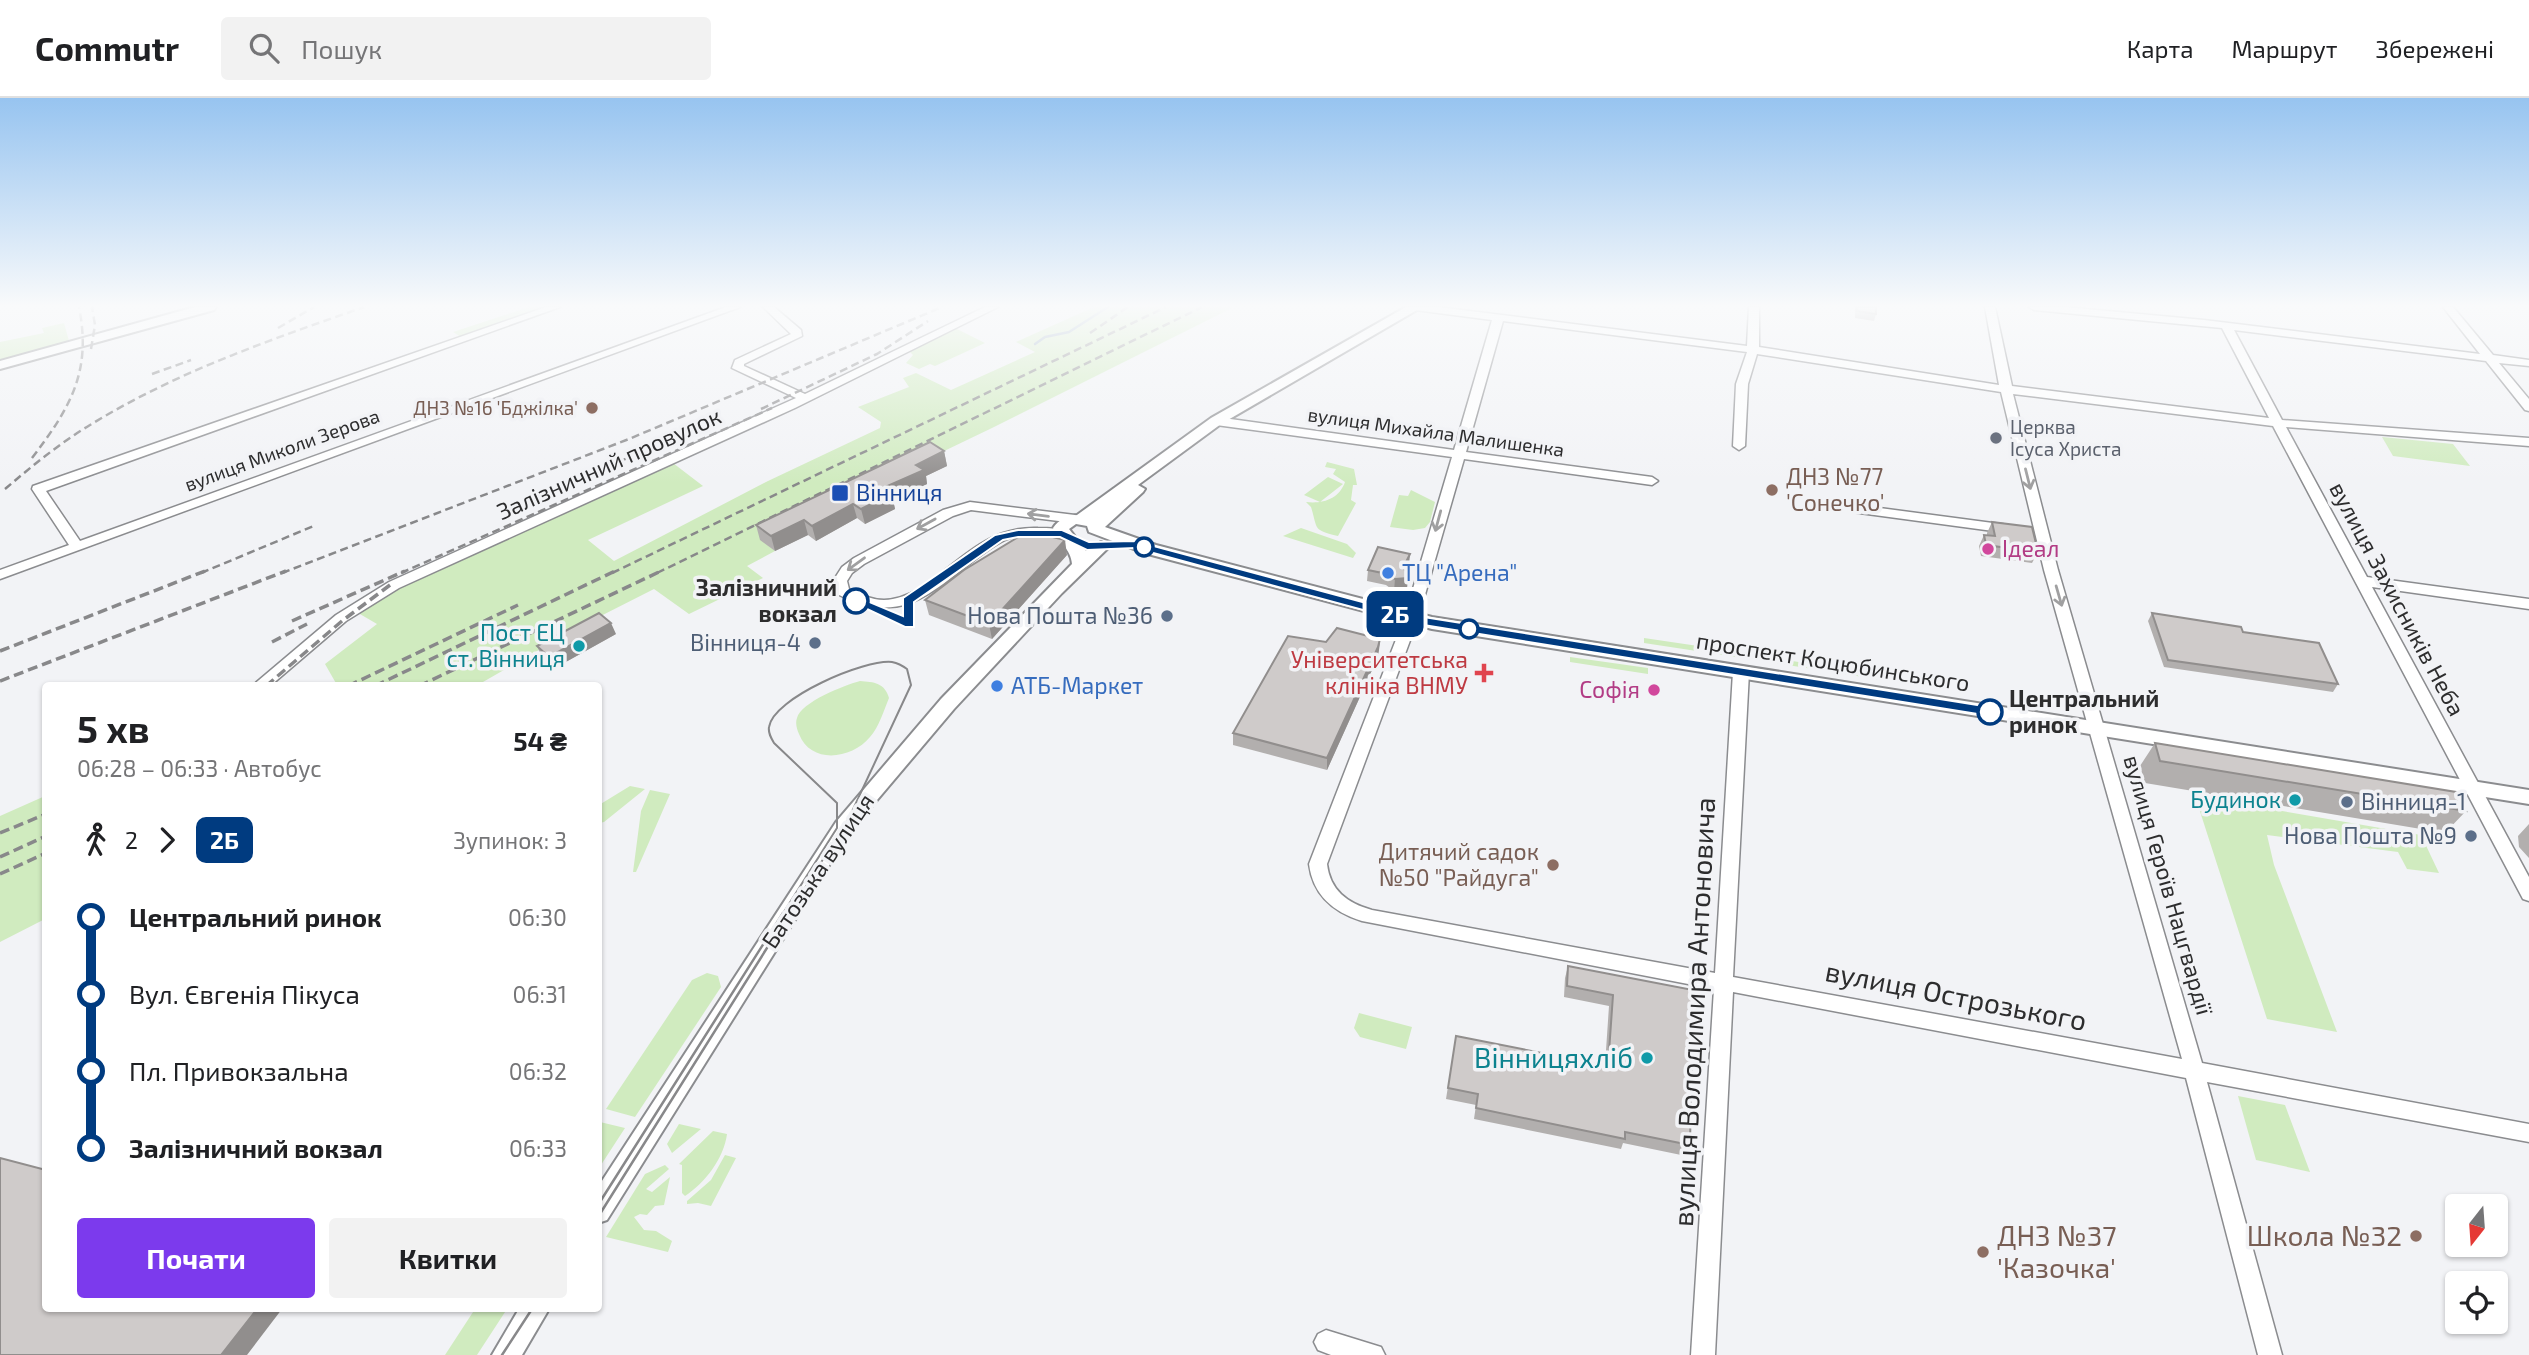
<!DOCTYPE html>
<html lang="uk">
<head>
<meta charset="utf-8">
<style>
	body { margin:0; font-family:"Exo 2",sans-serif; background:#f2f2f2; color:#202124; height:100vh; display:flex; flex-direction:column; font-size:26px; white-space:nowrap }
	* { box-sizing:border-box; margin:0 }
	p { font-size:23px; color:#757577 }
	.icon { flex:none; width:38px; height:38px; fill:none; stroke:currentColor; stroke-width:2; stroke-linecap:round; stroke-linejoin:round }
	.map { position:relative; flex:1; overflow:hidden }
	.sheet { position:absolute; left:42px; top:584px; width:560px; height:630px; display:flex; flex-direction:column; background:#fff; border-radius:7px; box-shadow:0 2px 5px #0004 }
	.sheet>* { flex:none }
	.badge { padding:0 14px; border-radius:10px; font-size:24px; line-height:46px }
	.needle { width:46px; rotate:197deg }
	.tools { position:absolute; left:2445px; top:1096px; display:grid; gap:14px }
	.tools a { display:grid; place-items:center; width:63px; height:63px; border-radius:7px; background:#fff; box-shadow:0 2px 5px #0004; font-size:35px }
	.map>.badge { position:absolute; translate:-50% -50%; box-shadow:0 0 0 4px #fff }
	.legs { display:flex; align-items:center; gap:10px; height:77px; padding:0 35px; font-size:23px }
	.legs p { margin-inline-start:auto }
	.overview { display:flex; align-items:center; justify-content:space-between; height:119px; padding:0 35px }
	h1 { font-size:38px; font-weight:700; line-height:52px }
	.cta { display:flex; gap:14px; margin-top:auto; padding:14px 35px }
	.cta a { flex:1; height:80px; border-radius:7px; background:#7c3aed; color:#fff; font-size:28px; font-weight:700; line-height:80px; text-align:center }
	.cta a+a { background:#f2f2f2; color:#202124 }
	ul { padding:0 35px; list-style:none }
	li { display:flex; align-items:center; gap:24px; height:77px; font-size:26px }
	li i { display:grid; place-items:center; width:10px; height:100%; margin:0 9px; background:currentColor }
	li i::after { content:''; width:18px; height:18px; margin:-9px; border:5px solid; border-radius:50%; background:#fff }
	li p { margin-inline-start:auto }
	li:first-child i { background:linear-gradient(#0000 50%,currentColor 0) }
	li:last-child i { background:linear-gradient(currentColor 50%,#0000 0) }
	header { display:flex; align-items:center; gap:42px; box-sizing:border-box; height:98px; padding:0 35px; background:#fff; border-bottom:2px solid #e0e0e0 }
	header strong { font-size:33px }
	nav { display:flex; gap:38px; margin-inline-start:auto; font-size:24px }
	.search { width:490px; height:63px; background:#f2f2f2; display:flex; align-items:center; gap:18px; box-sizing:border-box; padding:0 24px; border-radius:7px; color:#757577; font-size:26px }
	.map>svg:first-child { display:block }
</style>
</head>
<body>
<header>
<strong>Commutr</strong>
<div class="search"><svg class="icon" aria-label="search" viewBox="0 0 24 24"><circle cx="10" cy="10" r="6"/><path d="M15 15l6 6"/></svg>Пошук</div>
<nav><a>Карта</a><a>Маршрут</a><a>Збережені</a></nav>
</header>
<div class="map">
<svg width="2529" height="1257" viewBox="0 0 2529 1257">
	<rect width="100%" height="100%" fill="#f2f3f6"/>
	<path fill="#d0ebbf" d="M529 209H549L461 239 453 234Z
		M1094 209H1234L992 330 761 441 775 453 747 468 763 480 689 516 654 491 581 528 476 588H335L337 587 325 566 377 526 353 512 669 362 703 388 588 442 614 463 768 383 880 330 881 324 858 309 909 289 903 280 916 275 951 292 1035 254 1016 244Z
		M64 225 69 243 0 263V244L44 235 42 230Z
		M955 230 985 245 935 268 930 266 919 271 906 265 913 257 908 252Z
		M2382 339 2453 346 2470 368 2393 358Z
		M1327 364 1354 371 1357 387H1353L1351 402 1356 405 1338 438C1312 432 1318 431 1311 409L1306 404C1323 406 1339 401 1345 384L1333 376 1336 371 1325 369Z
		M1328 379 1343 386 1320 404 1304 397Z
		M1411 392 1435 404 1430 424 1425 430 1413 432 1390 429 1399 397 1408 398Z
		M1301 430 1347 446 1356 455 1353 460 1283 438Z
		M1644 540 1732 553 1736 559 1644 545Z
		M1754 557 1881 577 1882 582 1750 561Z
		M1570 559 1648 570V576L1570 564Z
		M860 583C874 584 885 585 889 600 884 612 879 629 870 639 852 661 811 667 799 636 797 632 795 625 797 620 801 604 845 587 860 583Z
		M630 688 645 691 604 724 599 725V707Z
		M650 692 670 696 636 774H633L641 713Z
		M45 698V821L0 844V718Z
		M2195 698 2421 737 2439 775 2407 771 2398 754 2267 737 2274 767 2337 934 2267 921Z
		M707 875 718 878 721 889 635 1019 606 1011 692 882Z
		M1359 915 1412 929 1406 951 1360 939 1354 930Z
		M2238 998 2285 1007 2310 1074 2256 1062Z
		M600 1024 625 1030 599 1070 598 1026Z
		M679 1026 701 1031 672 1055 667 1046Z
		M713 1033 727 1036C724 1060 705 1085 685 1098L682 1095V1067L679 1066Z
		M725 1057 736 1060 711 1108 698 1105 687 1106V1103L711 1082Z
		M665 1067 669 1071 646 1091 652 1094 670 1079 664 1107 655 1108 647 1117 640 1116 634 1119 644 1132 656 1133 672 1143 668 1154 606 1139 645 1076Z
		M475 1211H507L477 1257H445Z"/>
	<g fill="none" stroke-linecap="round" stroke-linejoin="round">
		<path stroke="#92a8be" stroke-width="2.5" d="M1035 246 1045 239 1069 234 1108 209"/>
		<g stroke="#8b8c8f" stroke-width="3">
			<path id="minor" d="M546 209H560L46 393 80 443 726 209H740L0 481V472L69 447 32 391 33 388Z
				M763 209H774L801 232 802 238 744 266V268L805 296 985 209H998L795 310 399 490 346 523 270 588H252L336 517 389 484 796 300 732 270 735 262 791 236Z
				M1410 209H1438L1747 248 1749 209H1759V249L1999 287 1985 209H1995L2012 288 2269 320 2222 230 2034 212 2029 209H2065L2204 222 2480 256 2443 209H2453L2493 257 2529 262V268L2499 265 2529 301V313L2525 312 2486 263 2234 232 2282 322 2529 340V348L2286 329 2367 479 2529 501V511L2372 489 2529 779V803L2523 801 2273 328 2013 296 2058 472 2202 965 2529 1026V1044L2207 984 2282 1257H2258L2186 980 1733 894 1715 1257H1691L1714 891 1362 823C1333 814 1313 797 1309 766L1404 521 1452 359 1216 327 1210 323 1216 319 1454 352 1492 222 1415 212ZM1503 223 1747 254 1736 286 1733 348 1739 352 1745 348 1748 286 1757 256 2001 294 2044 472 2182 961 1733 879 1749 574 1741 569 1733 574 1715 875 1372 812C1347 805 1330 792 1327 766L1418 521 1464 361 1652 387 1658 383 1652 379 1466 354Z
				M970 404 1075 417 1082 421 1075 425 971 412 953 418 864 466 852 475 847 483 849 491C860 496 871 502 884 502 939 500 967 427 1038 430 1048 430 1061 430 1069 436 1059 444 1026 436 1010 440 997 444 984 455 973 463 925 500 898 527 837 496L833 483 842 469 854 460 943 412Z
				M1857 407 2008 427 2015 431 2008 435 1852 414V408Z
				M1326 1232 1381 1249 1385 1257H1331L1318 1252 1314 1244 1318 1236Z"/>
		</g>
		<g stroke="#8b8c8f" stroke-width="4">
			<path id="major" d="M195 209H216L214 212 0 271V263Z
				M1406 209H1422L1221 326 1138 387 1145 391 1143 394 1105 429 1156 447 1432 519 2529 692V706L1432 531 1144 455 1089 434 1087 428 1076 426 1069 431 1086 453 1101 444 1109 449 1062 495 954 611 850 734 607 1122 598 1125V1089L836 724 941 601 1072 466C1071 451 1058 444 1053 430 1059 421 1066 419 1077 417L1211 320Z
				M519 1211H549L522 1257H492Z"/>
		</g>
		<use href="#minor" fill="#fff" fill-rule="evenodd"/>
		<use href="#major" fill="#fff" fill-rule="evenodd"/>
		<path stroke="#88888a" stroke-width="2" d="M782 817 837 730V705L774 645C771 640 768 635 769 629 773 600 865 561 892 564 897 565 903 568 907 571L911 587 849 720 788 817"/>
		<path stroke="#88888a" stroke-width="2.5" d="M598 1107 783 815
			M598 1119 789 815
			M502 1257 532 1211"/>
		<path stroke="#88888a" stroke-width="2.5" stroke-dasharray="8 4.5" stroke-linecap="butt" d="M278 230 314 209
			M1090 235 1128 209
			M91 251 95 227 92 209
			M152 276 191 262
			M761 311 877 256 928 223
			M32 360C70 310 92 274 79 209
			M572 381 697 334
			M5 391C32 368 60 345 90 327 176 274 270 242 364 209
			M201 475 316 427
			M282 475 629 341 942 209
			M401 475 772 310
			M612 475 1166 209
			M657 475 1202 209"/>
		<path stroke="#88888a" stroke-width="3.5" stroke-dasharray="10 5" stroke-linecap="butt" d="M292 523 405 473
			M272 544 307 526
			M0 553 205 473
			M0 583 286 473
			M266 588 342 523 390 487
			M348 588 518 507
			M375 588 615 473
			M419 588 661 473
			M0 735 46 716
			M0 759 46 738
			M0 776 46 755"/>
	</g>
	<path fill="#b2afae" d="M1855 209H1876V216L1874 223 1855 220Z
		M944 353 947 368 926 378 927 386 893 402 895 411 865 426 857 420 816 443 808 437 775 453 760 442 756 427Z
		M1992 424 2038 454 2032 465 1981 458 1979 448 1984 437H1987V435Z
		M1067 457 992 541 929 517 925 502Z
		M1409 467 1406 473 1407 491 1394 493 1386 487 1367 483 1368 472Z
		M2152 515 2243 534 2338 586 2333 594 2164 569 2148 523Z
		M616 536 555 570 542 560 537 548Z
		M1380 541 1379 552 1377 561 1327 672 1233 647V635L1326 544Z
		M2155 645 2466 713 2445 735 2145 685 2140 668Z
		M2529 726V760L2519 749 2518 738Z
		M1568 868 1693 892 1690 1047 1686 1058 1623 1045 1621 1051 1474 1021 1476 1007 1446 1001 1456 938 1605 967 1609 908 1564 899 1565 880Z"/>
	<path fill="#918e8d" d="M944 353 947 368 926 378 927 386 893 402 895 411 865 426 861 411 883 390 916 367Z
		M853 406 857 420 816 443 812 428Z
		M804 422 808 437 775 453 771 438Z
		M1065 442 1067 457 992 541 989 526Z
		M1410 456 1409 467 1403 480H1408L1407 491 1394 493 1395 481 1403 470Z
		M611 525 616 536 555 570 549 559Z
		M1380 541 1379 552 1377 561 1327 672V660Z
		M257 1211H282L247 1257H221Z"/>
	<path fill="#cfcbca" stroke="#918e8d" stroke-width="2" d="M1857 209H1876V216L1857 213Z
		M930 344 944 353 916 367 924 372 883 390 892 396 861 411 853 406 812 428 804 422 771 438 756 427Z
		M1992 424 2032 429 2038 454 1986 447 1984 437 1995 438Z
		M1028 433 1065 442 989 526 925 502 964 472Z
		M1378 449 1410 456 1403 470 1408 475V480L1395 481 1387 476 1368 472Z
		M599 515 611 525 549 559 537 548Z
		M2152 515 2241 529 2243 534 2319 545 2338 586 2168 562Z
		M1337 530 1380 541 1378 549 1327 660 1233 635 1288 538 1326 544Z
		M2155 645 2456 694 2466 713 2160 663Z
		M1568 868 1693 892 1690 1047 1625 1034V1041L1476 1010 1478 996 1448 990 1456 938 1608 968 1613 897 1567 888Z
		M0 1060 46 1072V1211H257L221 1257H0Z"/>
	<defs><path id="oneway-shaft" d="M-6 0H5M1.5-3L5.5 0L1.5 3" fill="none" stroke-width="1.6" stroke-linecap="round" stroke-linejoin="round" transform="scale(1.75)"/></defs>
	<g stroke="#a0a0a1">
		<use href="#oneway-shaft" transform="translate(2028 381) rotate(76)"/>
		<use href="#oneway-shaft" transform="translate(1038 417) rotate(-173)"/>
		<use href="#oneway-shaft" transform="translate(1438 423) rotate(105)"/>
		<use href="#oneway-shaft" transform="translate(926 426) rotate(151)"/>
		<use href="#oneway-shaft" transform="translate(856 466) rotate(144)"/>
		<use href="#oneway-shaft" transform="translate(2059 498) rotate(74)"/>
	</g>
	<linearGradient id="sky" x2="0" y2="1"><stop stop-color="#97c4f0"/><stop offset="0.54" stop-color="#f9fafb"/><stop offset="1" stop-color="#f9fafb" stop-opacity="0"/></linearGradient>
	<rect width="2529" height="385" fill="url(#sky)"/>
	<path fill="#003b80" stroke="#fff" stroke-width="2" d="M1018 432H1062L1089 444 1135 443 1411 517 1990 609 1996 614 1990 618 1411 525 1135 450 1087 452 1060 439H1018L1003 442 914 504V529H905L850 503 852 500H860L903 518V500L995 437Z"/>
	<g fill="#8d6e63" stroke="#f2f3f6" stroke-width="2.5">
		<circle cx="592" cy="310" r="7"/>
		<circle cx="1772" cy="392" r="7"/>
		<circle cx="1553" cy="767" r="7"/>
		<circle cx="2416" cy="1138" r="7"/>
		<circle cx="1983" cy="1154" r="7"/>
	</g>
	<circle fill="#6b7280" stroke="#f2f3f6" stroke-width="2.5" cx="1996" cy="340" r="7"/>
	<rect fill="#1a4fb4" stroke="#f2f3f6" stroke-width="2.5" x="831" y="386" width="18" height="18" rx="3.5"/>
	<g fill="#fff" stroke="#003b80" stroke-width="3.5">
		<circle cx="1144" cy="449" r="9"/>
		<circle cx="856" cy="503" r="12"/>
		<circle cx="1469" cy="531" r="9"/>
		<circle cx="1990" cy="614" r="12"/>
	</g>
	<g fill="#d1479c" stroke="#f2f3f6" stroke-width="2.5">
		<circle cx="1988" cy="451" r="7"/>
		<circle cx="1654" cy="592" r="7"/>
	</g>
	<g fill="#3f7fe0" stroke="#f2f3f6" stroke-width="2.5">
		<circle cx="1388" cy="475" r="7"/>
		<circle cx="997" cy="588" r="7"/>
	</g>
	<g fill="#5c6f8a" stroke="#f2f3f6" stroke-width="2.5">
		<circle cx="1167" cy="518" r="7"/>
		<circle cx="815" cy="545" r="7"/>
		<circle cx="2347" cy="704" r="7"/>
		<circle cx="2471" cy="738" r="7"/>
	</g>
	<g fill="#0f9aa8" stroke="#f2f3f6" stroke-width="2.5">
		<circle cx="579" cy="548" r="7"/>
		<circle cx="2295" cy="702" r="7"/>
		<circle cx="1647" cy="960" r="7"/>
	</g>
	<path fill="#e0444e" stroke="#f2f3f6" stroke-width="2.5" d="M1480.5 564.5h7v7h7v7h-7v7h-7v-7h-7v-7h7z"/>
	<g text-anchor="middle" stroke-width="7" stroke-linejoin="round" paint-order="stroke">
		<g font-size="19" fill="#785e54" stroke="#f2f3f6" text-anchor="end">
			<text x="578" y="317">ДНЗ №16 'Бджілка'</text>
		</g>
		<g font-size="19" fill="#5b616d" stroke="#f2f3f6" text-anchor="start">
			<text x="2010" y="336">Церква<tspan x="2010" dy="22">Ісуса Христа</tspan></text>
		</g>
		<g font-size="19" fill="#2d2d2e" stroke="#f2f3f6">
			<text transform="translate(1436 334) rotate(8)" y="7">вулиця Михайла Малишенка</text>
			<text transform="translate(282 352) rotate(-20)" y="7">вулиця Миколи Зерова</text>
		</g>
		<g font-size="23" fill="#2d2d2e" stroke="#f2f3f6">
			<text transform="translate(609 366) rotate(-24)" y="8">Залізничний провулок</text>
			<text transform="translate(2397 501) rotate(62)" y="8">вулиця Захисників Неба</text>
			<text transform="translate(1833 564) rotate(9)" y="8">проспект Коцюбинського</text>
			<text transform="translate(818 773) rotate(-56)" y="8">Батозька вулиця</text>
			<text transform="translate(2168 787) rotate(74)" y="8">вулиця Героїв Нацгвардії</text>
		</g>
		<g font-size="23" fill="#785e54" stroke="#f2f3f6" text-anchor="start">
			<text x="1786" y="387">ДНЗ №77<tspan x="1786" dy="26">'Сонечко'</tspan></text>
			<text x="1539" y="762" text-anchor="end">Дитячий садок<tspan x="1539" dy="26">№50 "Райдуга"</tspan></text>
		</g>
		<g font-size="23" fill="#164399" stroke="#f2f3f6" text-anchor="start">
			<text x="856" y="403">Вінниця</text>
		</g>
		<g font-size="23" fill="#b23c85" stroke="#f2f3f6" text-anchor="start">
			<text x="2002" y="459">Ідеал</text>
			<text x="1640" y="600" text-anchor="end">Софія</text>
		</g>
		<g font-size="23" fill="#366cbe" stroke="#f2f3f6" text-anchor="start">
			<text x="1402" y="483">ТЦ "Арена"</text>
			<text x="1011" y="596">АТБ-Маркет</text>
		</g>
		<g font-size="23" font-weight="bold" fill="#2d2d2e" stroke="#f2f3f6" text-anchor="end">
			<text x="837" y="498">Залізничний<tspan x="837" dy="26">вокзал</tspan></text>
			<text x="2009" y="609" text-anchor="start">Центральний<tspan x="2009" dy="26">ринок</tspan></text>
		</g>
		<g font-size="23" fill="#4e5e75" stroke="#f2f3f6" text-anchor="end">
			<text x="1153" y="526">Нова Пошта №36</text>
			<text x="801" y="553">Вінниця-4</text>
			<text x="2361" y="712" text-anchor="start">Вінниця-1</text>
			<text x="2457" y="746">Нова Пошта №9</text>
		</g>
		<g font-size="23" fill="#0d838f" stroke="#f2f3f6" text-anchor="end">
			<text x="565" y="543">Пост ЕЦ<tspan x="565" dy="26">ст. Вінниця</tspan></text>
			<text x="2281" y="710">Будинок</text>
		</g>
		<g font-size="23" fill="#be3a42" stroke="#f2f3f6" text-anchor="end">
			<text x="1468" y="570">Університетська<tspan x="1468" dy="26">клініка ВНМУ</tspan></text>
		</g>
		<g font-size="28" fill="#2d2d2e" stroke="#f2f3f6">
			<text transform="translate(1956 898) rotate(11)" y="10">вулиця Острозького</text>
			<text transform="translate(1694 914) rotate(-87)" y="10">вулиця Володимира Антоновича</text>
		</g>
		<g font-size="28" fill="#0d838f" stroke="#f2f3f6" text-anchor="end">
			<text x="1633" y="970">Вінницяхліб</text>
		</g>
		<g font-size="28" fill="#785e54" stroke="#f2f3f6" text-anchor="start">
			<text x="1997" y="1148">ДНЗ №37<tspan x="1997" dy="32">'Казочка'</tspan></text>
			<text x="2402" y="1148" text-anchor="end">Школа №32</text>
		</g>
	</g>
</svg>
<div class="tools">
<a><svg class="needle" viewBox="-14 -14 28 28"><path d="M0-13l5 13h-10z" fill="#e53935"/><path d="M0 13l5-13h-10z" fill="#757577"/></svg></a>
<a><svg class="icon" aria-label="locate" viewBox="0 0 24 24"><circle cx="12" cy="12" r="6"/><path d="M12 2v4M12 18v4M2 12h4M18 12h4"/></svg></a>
</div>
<b class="badge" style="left:1395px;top:516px;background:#003b80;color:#fff">2Б</b>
<section class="sheet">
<div class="overview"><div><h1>5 хв</h1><p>06:28 – 06:33 · Автобус</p></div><b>54 ₴</b></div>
<div class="legs"><svg class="icon" aria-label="walk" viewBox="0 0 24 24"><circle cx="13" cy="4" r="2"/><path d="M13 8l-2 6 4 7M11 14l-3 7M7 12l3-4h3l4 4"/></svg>2<svg class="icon" aria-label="forward" viewBox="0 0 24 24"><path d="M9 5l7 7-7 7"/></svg><b class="badge" style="background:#003b80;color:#fff">2Б</b><p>Зупинок: 3</p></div>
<ul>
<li><i style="color:#003b80"></i><b>Центральний ринок</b><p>06:30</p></li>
<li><i style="color:#003b80"></i><span>Вул. Євгенія Пікуса</span><p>06:31</p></li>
<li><i style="color:#003b80"></i><span>Пл. Привокзальна</span><p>06:32</p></li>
<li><i style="color:#003b80"></i><b>Залізничний вокзал</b><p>06:33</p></li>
</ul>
<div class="cta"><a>Почати</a><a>Квитки</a></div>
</section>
</div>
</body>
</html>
